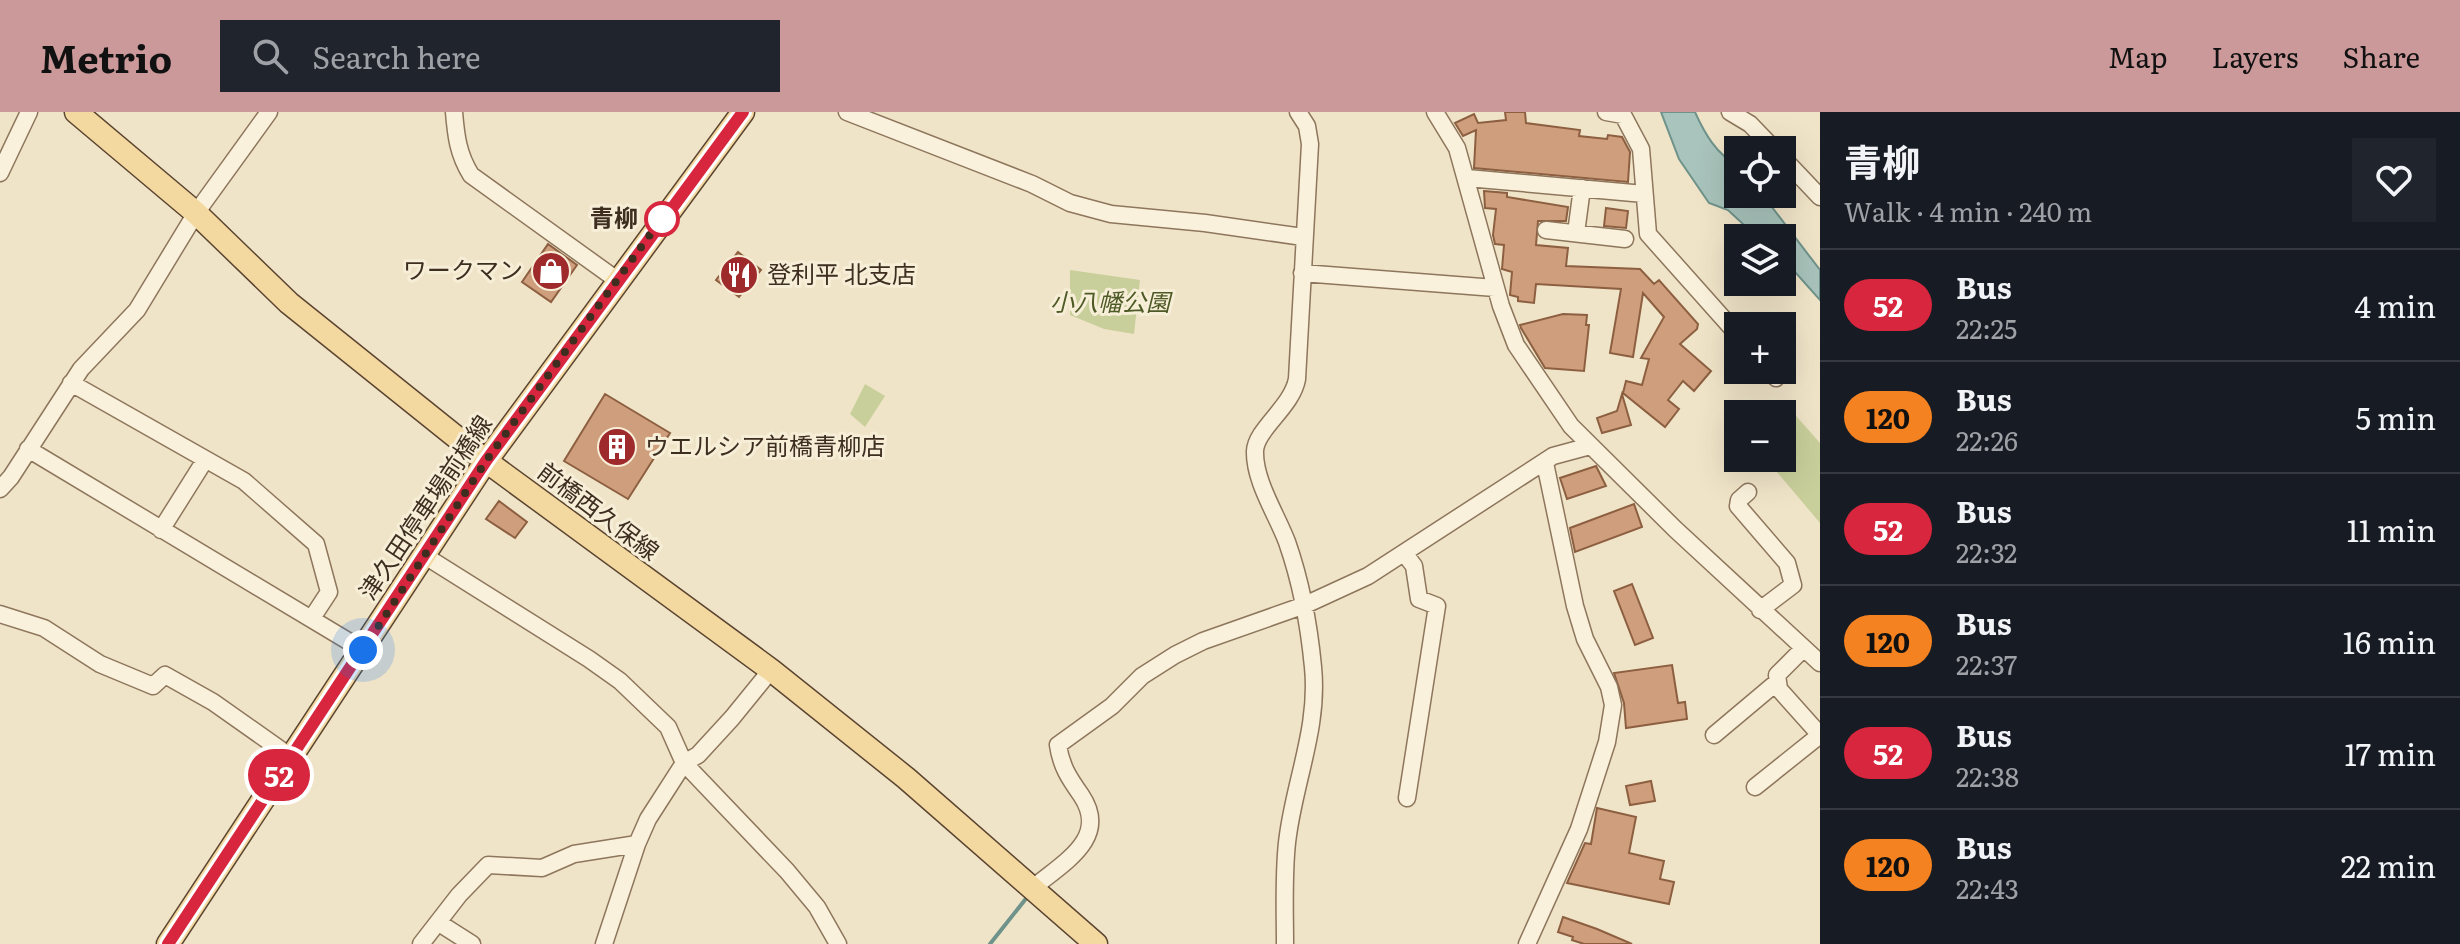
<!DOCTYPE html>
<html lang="en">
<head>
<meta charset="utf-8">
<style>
	body { margin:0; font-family:Literata,"Noto Sans JP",serif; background:#20242c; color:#f1f3f6; height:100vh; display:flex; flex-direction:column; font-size:30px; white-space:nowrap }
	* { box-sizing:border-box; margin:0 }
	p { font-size:26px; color:#9ea1a6 }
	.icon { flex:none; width:44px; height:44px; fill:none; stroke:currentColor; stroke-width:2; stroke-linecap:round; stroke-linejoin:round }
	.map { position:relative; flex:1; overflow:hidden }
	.details { display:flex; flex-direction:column; background:#171b24; width:640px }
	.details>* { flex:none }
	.badge { padding:0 16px; border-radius:26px; font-size:28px; line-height:52px }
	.fabs { position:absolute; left:1724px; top:24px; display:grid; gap:16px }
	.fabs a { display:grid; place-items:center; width:72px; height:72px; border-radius:0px; background:#171b24; box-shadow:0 8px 32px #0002; font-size:40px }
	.you { position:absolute; width:40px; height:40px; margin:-20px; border:6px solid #fff; border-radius:50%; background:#1a73e8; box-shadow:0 0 0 12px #1a73e833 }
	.map>.badge { position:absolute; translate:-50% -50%; box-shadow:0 0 0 4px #fff }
	.round { display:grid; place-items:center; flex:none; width:84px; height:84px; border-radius:0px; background:#20242c }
	.overview { display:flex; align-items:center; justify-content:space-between; height:136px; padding:0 24px }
	h1 { font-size:38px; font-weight:700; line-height:60px }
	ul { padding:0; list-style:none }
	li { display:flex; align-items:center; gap:24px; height:112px; padding:0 24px; border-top:2px solid #363941 }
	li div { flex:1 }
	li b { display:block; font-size:30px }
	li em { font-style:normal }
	li .badge { min-width:88px; font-weight:700; text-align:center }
	header { display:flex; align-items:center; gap:48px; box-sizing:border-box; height:112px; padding:0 40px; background:#cc999b; color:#111 }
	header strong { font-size:38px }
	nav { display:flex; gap:44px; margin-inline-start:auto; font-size:28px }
	.search { width:560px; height:72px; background:#20242c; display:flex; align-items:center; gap:20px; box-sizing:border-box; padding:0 28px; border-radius:0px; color:#9ea1a6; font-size:30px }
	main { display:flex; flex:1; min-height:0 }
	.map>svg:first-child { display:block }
</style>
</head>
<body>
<header>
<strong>Metrio</strong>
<div class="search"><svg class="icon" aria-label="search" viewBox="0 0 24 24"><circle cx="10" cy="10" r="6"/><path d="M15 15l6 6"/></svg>Search here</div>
<nav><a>Map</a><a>Layers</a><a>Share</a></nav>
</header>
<main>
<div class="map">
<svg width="1820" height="832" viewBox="0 0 1820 832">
	<rect width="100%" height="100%" fill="#f0e4c8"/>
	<path fill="#c9cf9b" d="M1070 158 1140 168 1134 222 1104 217 1070 203Z
		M865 272 885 284 865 315 850 302Z
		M1789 296 1820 331V411L1765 346H1782L1781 302Z"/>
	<path fill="#a9c4bc" stroke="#6f938a" stroke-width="2" d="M1661 0H1695C1704 20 1717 44 1738 53V82H1762L1820 158V188L1796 161 1782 153V126H1758L1728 98 1709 91 1679 47Z"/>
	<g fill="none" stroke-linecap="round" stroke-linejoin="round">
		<path stroke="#6f938a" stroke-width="4" d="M990 832 1028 784"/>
	</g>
	<path fill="#cf9f7d" stroke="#8d5f41" stroke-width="2" d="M1505 0H1525L1526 11 1580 18 1579 24 1607 27 1608 23 1622 25 1630 40 1628 70 1474 56 1476 18 1463 24 1455 11 1474 2 1478 11 1506 8Z
		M1484 79 1507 81V85L1568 95 1566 109H1538L1536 133 1568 136 1566 154 1640 157 1654 172 1659 168 1698 212 1697 217 1680 232 1711 259 1694 279 1683 269 1668 288 1679 297 1665 315 1623 281 1626 269 1642 273 1649 247 1641 246 1664 205 1643 181 1633 245 1610 241 1621 177 1536 172 1534 191 1518 189V185L1510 183 1512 160 1502 157 1504 133 1495 132 1493 123 1496 97 1485 96Z
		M1606 96 1628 99 1626 116 1604 114Z
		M548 132 577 153 551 190 522 170Z
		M738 140 761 158 739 185 716 168Z
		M1563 202 1587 203 1586 213H1589L1584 259 1545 256 1521 216 1520 213Z
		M605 282 670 321 628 387 564 349Z
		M1622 282 1631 313 1602 321 1597 306 1617 299Z
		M1596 354 1606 374 1567 387 1560 366Z
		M499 389 527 410 515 426 486 407Z
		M1634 392 1642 415 1575 440 1570 416Z
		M1632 472 1653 526 1635 533 1614 479Z
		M1672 553 1678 591 1685 590 1687 607 1626 616 1624 591 1614 561Z
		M1651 669 1655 689 1630 693 1626 674Z
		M1597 696 1636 705 1629 741 1664 749 1660 767 1674 770 1669 792 1567 771 1585 731 1591 732Z
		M1563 805 1597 817 1632 832H1584L1572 828 1573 825 1558 820Z"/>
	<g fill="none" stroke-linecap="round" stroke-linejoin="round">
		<g stroke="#8d765c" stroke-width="19">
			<path id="minor" d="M454 0C456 24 458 42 471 63L617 168
				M847 0 1032 72 1070 91 1111 102 1205 111 1303 125
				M1435 0 1457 36 1501 194 1516 233 1571 314 1675 417 1820 551
				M1606 0 1623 3 1641 37 1648 122 1738 223
				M1730 0 1750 12 1775 38
				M1782 45 1820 85
				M0 61 29 0
				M1467 66 1644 82
				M1546 118 1625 127
				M1576 121 1582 76
				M1302 161 1495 176
				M1769 258 1776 266
				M71 271 244 369 316 432 329 480 312 506
				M28 337 363 538
				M0 377 11 365 81 257 137 198 196 101 269 0
				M1748 380 1739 388 1738 394 1787 451 1793 473 1760 498
				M161 418 205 348
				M1404 441 1414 454 1419 487 1437 494 1407 686
				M425 444 589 547 620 569 668 615 684 651 787 759 817 795 838 832
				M0 502 44 516 100 552 153 574 165 563 213 590 291 645
				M1802 538 1777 563 1779 577 1820 623
				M1714 623 1777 570
				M1755 675 1820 623
				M1033 776C1064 750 1110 726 1081 683 1069 666 1061 654 1058 633L1112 594 1142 564 1175 543 1203 529 1305 493 1368 464 1553 344 1590 334
				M439 811 472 832
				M421 832 459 783 488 753 542 756 574 742 637 732 648 707 684 651 698 643 732 606 771 558
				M604 832 637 732
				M1285 832C1285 799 1283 755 1288 723 1296 665 1319 614 1313 555 1309 513 1301 470 1287 430 1277 403 1254 369 1255 339 1256 317 1292 295 1297 267L1310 32 1307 14 1298 0
				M1527 832 1579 717 1607 630 1613 593 1609 575 1585 527 1575 494 1545 351"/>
		</g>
		<g stroke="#5b4430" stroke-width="25">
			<path id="major" d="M76 0 196 101 289 191 486 349 771 558 906 666 1096 832
				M168 832 486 349 743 0"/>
		</g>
		<use href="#minor" stroke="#faf1dc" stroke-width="16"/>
		<use href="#major" stroke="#f3d9a0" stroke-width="22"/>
	</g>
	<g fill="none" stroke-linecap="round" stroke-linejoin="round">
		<g stroke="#fff" stroke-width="18">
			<path id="line" d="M168 832 486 349 743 0"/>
		</g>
		<use href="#line" stroke="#d7263d" stroke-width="12"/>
		<path stroke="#3d2e20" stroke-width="8" stroke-dasharray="0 14.4" d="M363 538 486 349 665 102 662 107"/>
	</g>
	<defs>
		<g id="shop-disc" transform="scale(2)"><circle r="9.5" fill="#9e2a2b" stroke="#f7eed8"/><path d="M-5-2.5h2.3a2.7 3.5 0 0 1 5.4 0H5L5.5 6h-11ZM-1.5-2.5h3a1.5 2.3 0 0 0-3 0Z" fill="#fff"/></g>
		<g id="restaurant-disc" transform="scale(2)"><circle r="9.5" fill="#9e2a2b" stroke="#f7eed8"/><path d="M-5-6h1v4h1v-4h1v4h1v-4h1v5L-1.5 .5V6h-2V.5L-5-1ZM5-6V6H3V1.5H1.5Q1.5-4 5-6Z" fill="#fff"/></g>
		<g id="building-disc" transform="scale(2)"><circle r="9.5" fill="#9e2a2b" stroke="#f7eed8"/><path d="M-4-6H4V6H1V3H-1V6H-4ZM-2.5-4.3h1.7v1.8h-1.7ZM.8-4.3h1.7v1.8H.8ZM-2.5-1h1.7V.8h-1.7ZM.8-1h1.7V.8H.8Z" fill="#fff"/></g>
	</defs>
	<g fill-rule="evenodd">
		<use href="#shop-disc" x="551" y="159"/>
		<use href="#restaurant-disc" x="739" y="163"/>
		<use href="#building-disc" x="617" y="335"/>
	</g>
	<circle fill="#fff" stroke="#d7263d" stroke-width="4" cx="662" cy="107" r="16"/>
	<g text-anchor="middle" stroke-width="6" stroke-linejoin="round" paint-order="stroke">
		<g font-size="24" font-weight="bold" fill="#3d2e20" stroke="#f7eed8" text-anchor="end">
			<text x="638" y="115">青柳</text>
		</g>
		<g font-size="24" fill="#3d2e20" stroke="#f7eed8" text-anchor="start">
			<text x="523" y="167" text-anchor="end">ワークマン</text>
			<text x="767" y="171">登利平 北支店</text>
			<text x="645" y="343">ウエルシア前橋青柳店</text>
		</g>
		<g font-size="24" font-style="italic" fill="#4d5a26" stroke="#f7eed8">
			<text x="1110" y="199">小八幡公園</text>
		</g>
		<g font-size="24" fill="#3d2e20" stroke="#f7eed8">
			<text transform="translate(426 396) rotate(-56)" y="8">津久田停車場前橋線</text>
			<text transform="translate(598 400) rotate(37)" y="8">前橋西久保線</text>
		</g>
	</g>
</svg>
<div class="fabs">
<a><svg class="icon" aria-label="locate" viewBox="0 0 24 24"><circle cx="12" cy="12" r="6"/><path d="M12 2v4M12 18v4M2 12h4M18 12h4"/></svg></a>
<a><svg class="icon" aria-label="layers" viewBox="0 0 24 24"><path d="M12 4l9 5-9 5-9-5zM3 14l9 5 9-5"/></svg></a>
<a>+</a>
<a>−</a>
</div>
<div class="you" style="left:363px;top:538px"></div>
<b class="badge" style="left:279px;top:663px;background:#d7263d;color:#fff">52</b>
</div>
<section class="details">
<div class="overview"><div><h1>青柳</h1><p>Walk · 4 min · 240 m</p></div><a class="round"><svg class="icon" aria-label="heart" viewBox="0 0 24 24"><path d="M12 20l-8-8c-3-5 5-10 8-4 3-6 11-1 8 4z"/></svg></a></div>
<ul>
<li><span class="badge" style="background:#d7263d;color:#fff">52</span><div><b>Bus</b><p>22:25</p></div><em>4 min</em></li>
<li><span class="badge" style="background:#f58220;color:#111">120</span><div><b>Bus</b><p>22:26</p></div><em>5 min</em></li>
<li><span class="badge" style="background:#d7263d;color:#fff">52</span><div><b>Bus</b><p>22:32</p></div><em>11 min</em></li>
<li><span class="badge" style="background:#f58220;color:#111">120</span><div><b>Bus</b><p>22:37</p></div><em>16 min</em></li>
<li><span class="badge" style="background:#d7263d;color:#fff">52</span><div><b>Bus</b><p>22:38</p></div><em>17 min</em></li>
<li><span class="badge" style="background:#f58220;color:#111">120</span><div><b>Bus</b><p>22:43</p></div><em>22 min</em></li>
</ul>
</section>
</main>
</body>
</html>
